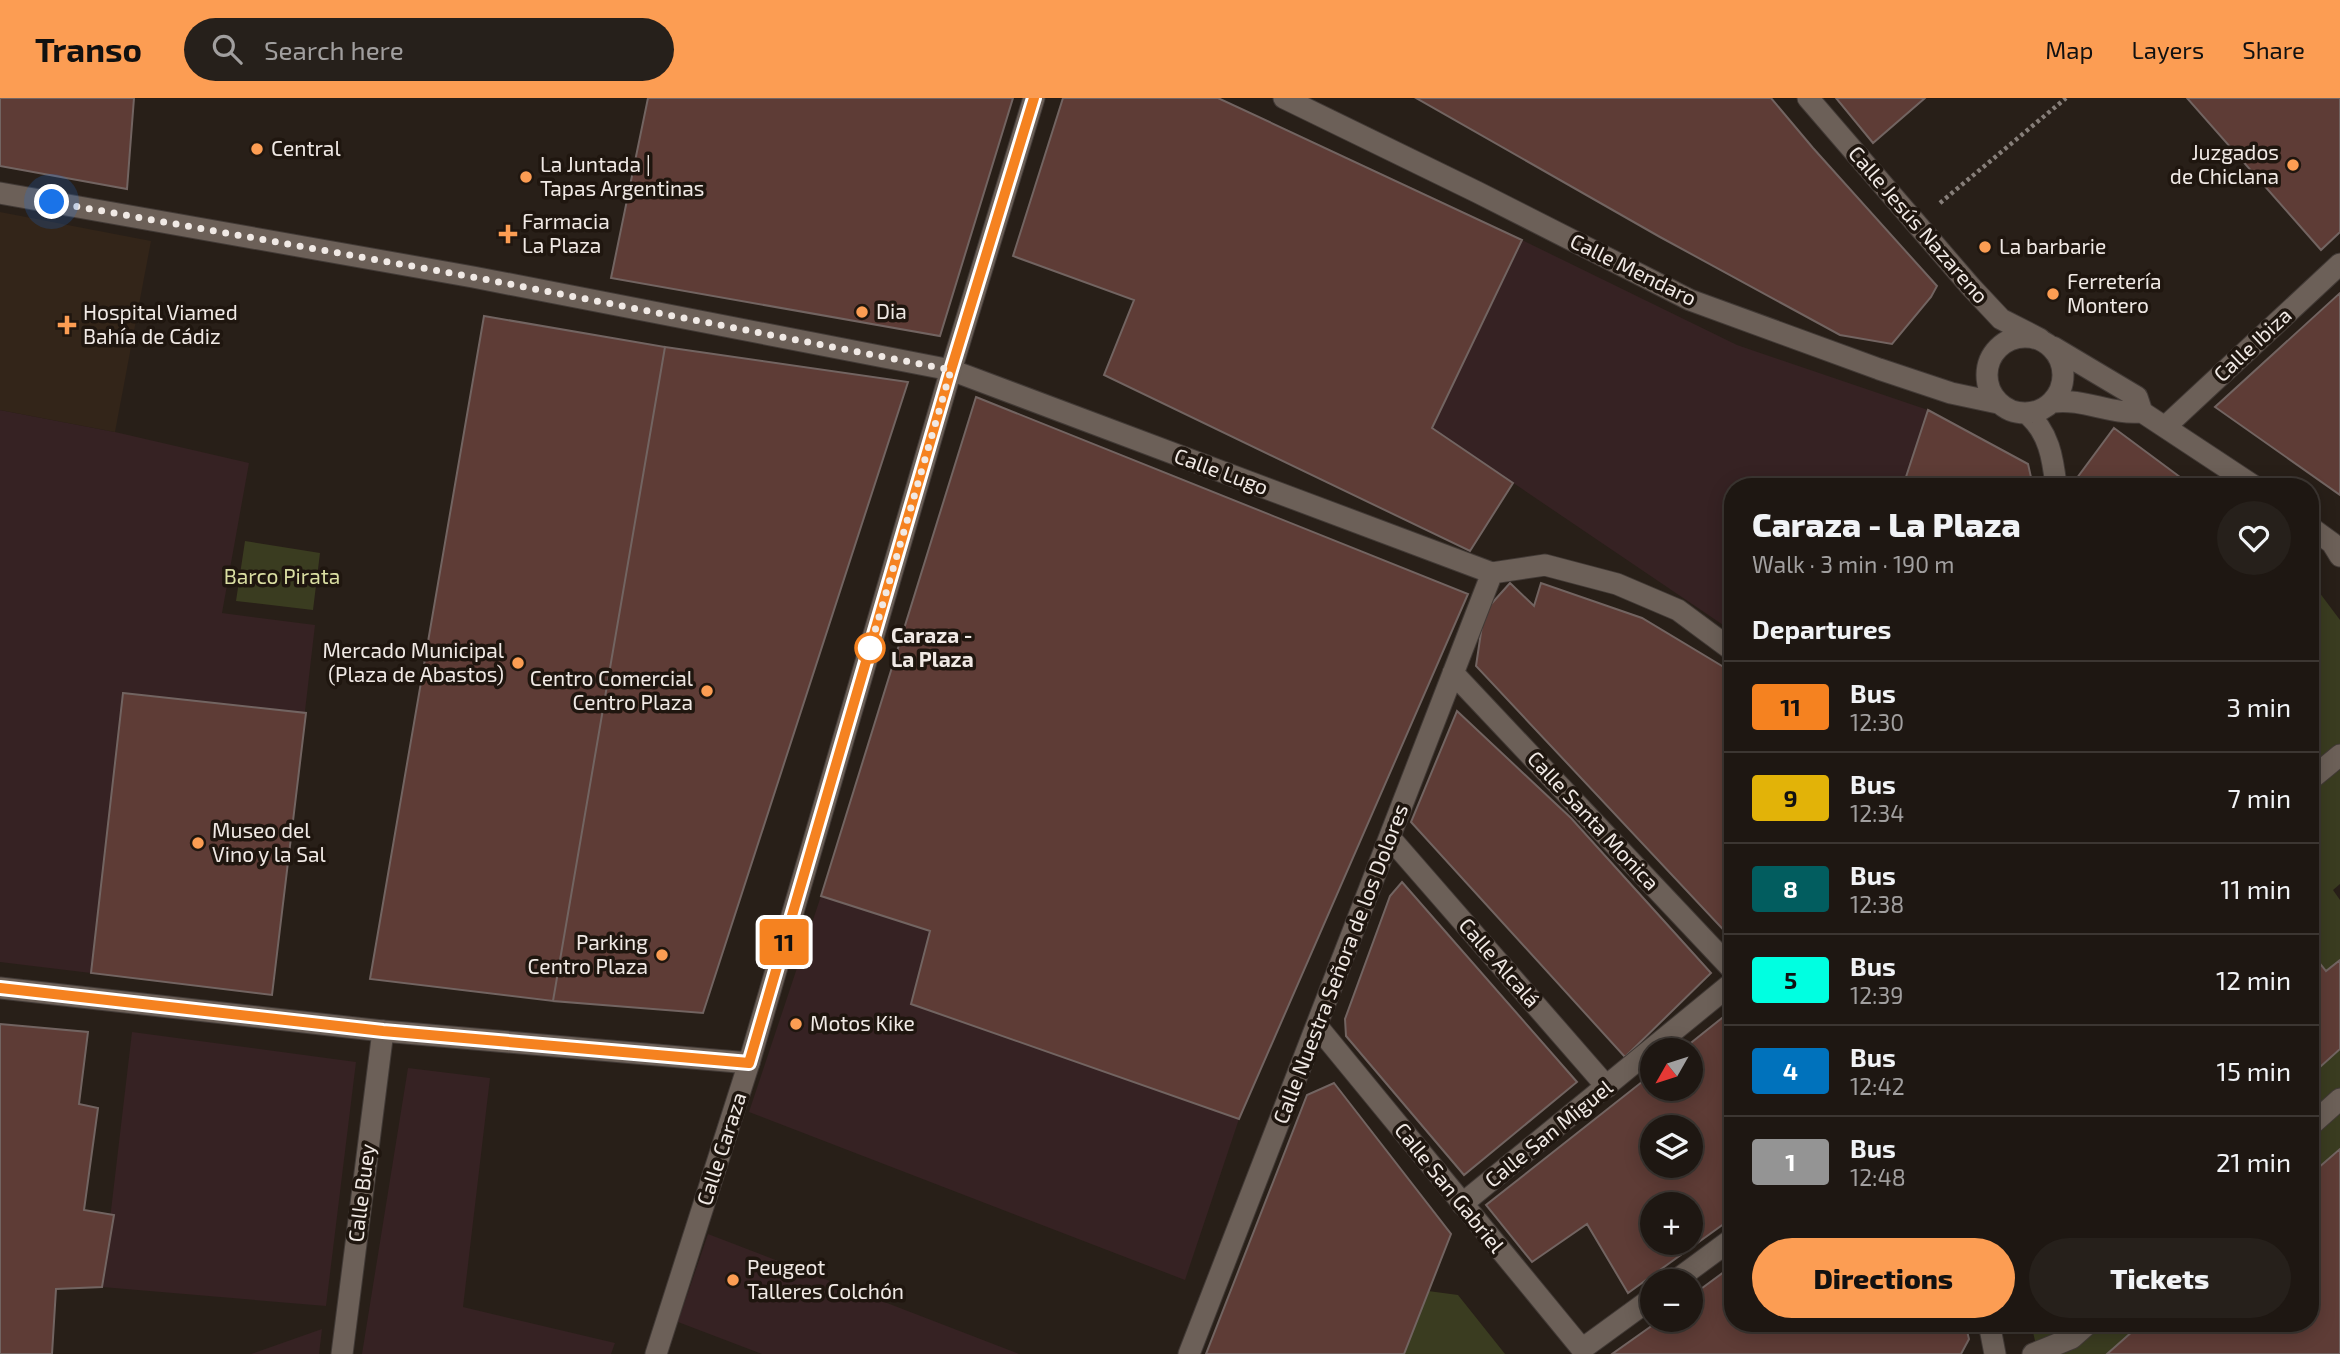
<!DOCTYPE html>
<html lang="en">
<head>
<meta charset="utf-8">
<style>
	body { margin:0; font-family:"Exo 2",sans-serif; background:#26201b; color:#f1f3f6; height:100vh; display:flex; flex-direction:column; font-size:26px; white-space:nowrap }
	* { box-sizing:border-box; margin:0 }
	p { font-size:23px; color:#a19f9f }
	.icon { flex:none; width:38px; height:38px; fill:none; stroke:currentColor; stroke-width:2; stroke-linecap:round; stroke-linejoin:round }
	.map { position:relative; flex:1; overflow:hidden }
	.sheet { position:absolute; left:1724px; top:380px; width:595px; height:854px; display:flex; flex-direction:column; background:#1e1712; border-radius:28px; box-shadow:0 4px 18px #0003,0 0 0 2px #3c3632 }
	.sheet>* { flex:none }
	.badge { padding:0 14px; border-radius:5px; font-size:24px; line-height:46px }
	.needle { width:46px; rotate:231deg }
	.buttons { position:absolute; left:1640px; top:940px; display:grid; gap:14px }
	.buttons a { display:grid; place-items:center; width:63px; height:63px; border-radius:50%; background:#1e1712; box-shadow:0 4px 18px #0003,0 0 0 2px #3c3632; font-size:35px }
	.you { position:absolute; width:35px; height:35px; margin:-18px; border:5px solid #fff; border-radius:50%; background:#1a73e8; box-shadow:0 0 0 10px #1a73e833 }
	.map>.badge { position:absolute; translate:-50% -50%; box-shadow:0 0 0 4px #fff }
	h2 { padding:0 28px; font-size:26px; line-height:63px }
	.round { display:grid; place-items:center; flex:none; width:74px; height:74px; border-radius:37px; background:#26201b }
	.overview { display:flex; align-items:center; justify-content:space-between; height:119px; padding:0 28px }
	h1 { font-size:33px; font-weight:800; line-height:52px }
	.action { display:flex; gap:14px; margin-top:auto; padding:14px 28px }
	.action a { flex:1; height:80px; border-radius:42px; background:#fc9d53; color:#111; font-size:28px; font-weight:800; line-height:80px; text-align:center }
	.action a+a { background:#26201b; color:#f1f3f6 }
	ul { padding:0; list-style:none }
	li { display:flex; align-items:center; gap:21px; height:91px; padding:0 28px; border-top:2px solid #3c3632 }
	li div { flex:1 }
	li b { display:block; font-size:26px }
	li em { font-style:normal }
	li .badge { min-width:77px; font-weight:700; text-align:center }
	header { display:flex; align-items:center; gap:42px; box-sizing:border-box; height:98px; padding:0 35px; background:#fc9d53; color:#111 }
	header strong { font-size:33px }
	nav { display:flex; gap:38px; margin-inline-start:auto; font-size:24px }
	.search { width:490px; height:63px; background:#26201b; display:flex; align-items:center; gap:18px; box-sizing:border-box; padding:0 24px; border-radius:38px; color:#a19f9f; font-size:26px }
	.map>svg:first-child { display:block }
</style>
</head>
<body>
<header>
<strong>Transo</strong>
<div class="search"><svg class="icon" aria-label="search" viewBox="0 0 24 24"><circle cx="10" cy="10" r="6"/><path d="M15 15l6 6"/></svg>Search here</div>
<nav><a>Map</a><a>Layers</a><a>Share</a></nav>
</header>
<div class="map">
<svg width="2340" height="1256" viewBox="0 0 2340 1256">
	<rect width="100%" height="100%" fill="#281f18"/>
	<path fill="#362223" d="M1522 142 1737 247 1928 312 1903 388H1732V533L1432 330Z
		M0 312 115 334 249 365 222 515 315 527 272 897 0 864Z
		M821 798 930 833 912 906 1241 1015 1185 1182 749 1014Z
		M132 934 356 964 326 1208 102 1189Z
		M408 970 490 980 463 1209 615 1245 611 1256H362Z
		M708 1136 1019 1256H762L678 1224Z
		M322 1231 319 1256H251Z"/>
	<path fill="#332519" d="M0 114 151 143 115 334 0 312Z"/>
	<path fill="#3a3c20" d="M245 443 320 455 313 512 236 503Z
		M2310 482 2340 522V786L2333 792 2340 802V862L2326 873 2310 853Z
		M2340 951V1051L2310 1077V978Z
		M1428 1193 1458 1197 1505 1256H1404Z
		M2031 1225H2142L2107 1256H2038Z"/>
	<path fill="#5e3c36" stroke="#726461" stroke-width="2" fill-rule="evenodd" d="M0 0H134L127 91 0 68Z
		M648 0H1013L940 238 611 180Z
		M1063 0H1218L1522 142 1432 330 1513 385 1470 453 1104 277 1134 202 1013 158Z
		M1416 0H1771L1813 50 1937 188 1931 199 1892 246 1840 237 1660 139Z
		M1836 0H1925L1873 45Z
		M2187 0H2340V134L2321 152Z
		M2340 195V397L2215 309Z
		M484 218 665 249 553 903 370 881Z
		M665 249 908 284 703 915 553 903Z
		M976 299 1468 496 1239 1021 911 906 930 833 821 798Z
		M1928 312 2028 366 2033 388H1903Z
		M2114 330 2192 388H2071Z
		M1510 485 1534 508 1541 485 1642 520 1732 574V841L1476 568 1484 514Z
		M123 595 306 615 272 897 91 875Z
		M1457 613 1571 720 1711 875 1625 959 1411 724Z
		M1402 784 1577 984 1464 1077 1346 938 1345 921 1390 798Z
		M2310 853 2326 873 2340 862V951L2310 978Z
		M1732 912V1120L1628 1195 1587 1126 1532 1164 1486 1107 1652 976V990H1690V952H1682ZM1652 1029H1690V1068H1652ZM1652 1106H1690V1144H1652Z
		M0 926 88 934 79 1006 98 1010 84 1112 114 1117 102 1189 56 1191 52 1256H0Z
		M1334 985 1451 1136 1404 1256H1206L1307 997Z
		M2340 1051V1256H2107L2142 1225H2310V1077Z
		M1732 1168V1225H1965L1969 1241 1961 1256H1612L1660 1222H1690V1199Z"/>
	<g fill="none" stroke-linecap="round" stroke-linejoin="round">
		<g stroke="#423a36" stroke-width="23">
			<path id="street" d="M1284 0 1477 94 1690 202 1879 271 1951 295 1998 305
				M1808 0 1971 189 2001 221 2040 241
				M0 95 473 179 951 272 1492 475
				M1987 277a38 38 0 1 1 76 0a38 38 0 1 1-76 0Z
				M2053 249 2137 299 2142 314
				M2053 304C2084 300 2110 317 2142 314L2254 388
				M2026 315C2049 333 2053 361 2056 388
				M2166 328 2340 166
				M2310 429 2332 445 2340 458
				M1492 475 1545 467 1617 486 1678 512 1732 552
				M1453 575 1732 871
				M2310 682 2340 657
				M1391 741 1607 989
				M1317 928 1582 1251 1652 1200
				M2310 1028 2340 1001
				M1462 1106 1732 885
				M1675 1183 1732 1141
				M1989 1225 1995 1256
				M342 1256 383 933
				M656 1256 749 965
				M1189 1256 1492 475
				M2033 1256 2072 1240 2089 1225"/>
		</g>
		<g stroke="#423a36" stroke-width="23">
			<path id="secondary" d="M0 890 383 933 749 965 951 272 1034 0"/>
		</g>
		<path stroke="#877f7a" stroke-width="4.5" stroke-dasharray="3.5 3.5" stroke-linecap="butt" d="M1940 105 2066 0"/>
		<use href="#street" stroke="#6c6058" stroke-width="21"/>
		<use href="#secondary" stroke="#6c6058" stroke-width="21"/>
	</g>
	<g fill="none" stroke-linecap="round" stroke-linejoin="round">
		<g stroke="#fff" stroke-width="16">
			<path id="line" d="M0 890 383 933 749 965 951 272 1034 0"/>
		</g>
		<use href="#line" stroke="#f58220" stroke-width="10"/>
		<path stroke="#f0e9e5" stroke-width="7" stroke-dasharray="0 12.6" d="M52 104 473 179 951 272 870 550"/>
	</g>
	<g fill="#fc9d53" stroke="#1f160f" stroke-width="2.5">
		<circle cx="257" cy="51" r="7"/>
		<circle cx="2293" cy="67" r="7"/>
		<circle cx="526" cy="79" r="7"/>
		<path d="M504.5 125.5h7v7h7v7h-7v7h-7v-7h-7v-7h7z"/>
		<circle cx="1985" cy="149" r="7"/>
		<circle cx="2053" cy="196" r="7"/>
		<circle cx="862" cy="214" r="7"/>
		<path d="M63.5 216.5h7v7h7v7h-7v7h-7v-7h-7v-7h7z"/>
		<circle cx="518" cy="565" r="7"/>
		<circle cx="707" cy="593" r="7"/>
		<circle cx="198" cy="745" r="7"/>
		<circle cx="662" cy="857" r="7"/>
		<circle cx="796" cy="926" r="7"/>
		<circle cx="733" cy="1182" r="7"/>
	</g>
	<circle fill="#fff" stroke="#f58220" stroke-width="3.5" cx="870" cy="550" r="14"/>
	<g text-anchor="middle" stroke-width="7" stroke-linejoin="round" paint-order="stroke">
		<g font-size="21" fill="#f0e9e5" stroke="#1f160f" text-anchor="start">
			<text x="271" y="58">Central</text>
			<text x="2279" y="62" text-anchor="end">Juzgados<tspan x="2279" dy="24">de Chiclana</tspan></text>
			<text x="540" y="74">La Juntada |<tspan x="540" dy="24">Tapas Argentinas</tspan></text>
			<text x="522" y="131">Farmacia<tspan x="522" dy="24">La Plaza</tspan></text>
			<text x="1999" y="156">La barbarie</text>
			<text x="2067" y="191">Ferretería<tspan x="2067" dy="24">Montero</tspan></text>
			<text x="876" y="221">Dia</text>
			<text x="83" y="222">Hospital Viamed<tspan x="83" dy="24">Bahía de Cádiz</tspan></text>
			<text x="504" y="560" text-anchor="end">Mercado Municipal<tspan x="504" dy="24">(Plaza de Abastos)</tspan></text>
			<text x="693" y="588" text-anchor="end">Centro Comercial<tspan x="693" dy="24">Centro Plaza</tspan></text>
			<text x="212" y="740">Museo del<tspan x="212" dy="24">Vino y la Sal</tspan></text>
			<text x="648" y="852" text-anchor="end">Parking<tspan x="648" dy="24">Centro Plaza</tspan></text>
			<text x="810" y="933">Motos Kike</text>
			<text x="747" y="1177">Peugeot<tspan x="747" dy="24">Talleres Colchón</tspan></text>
		</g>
		<g font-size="21" fill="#f0e9e5" stroke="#1f160f">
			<text transform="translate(1918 127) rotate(49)" y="7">Calle Jesús Nazareno</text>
			<text transform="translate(1633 172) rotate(26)" y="7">Calle Mendaro</text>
			<text transform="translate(2253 247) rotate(-43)" y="7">Calle Ibiza</text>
			<text transform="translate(1221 374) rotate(20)" y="7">Calle Lugo</text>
			<text transform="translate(1593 723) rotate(47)" y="7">Calle Santa Monica</text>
			<text transform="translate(1499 865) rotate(49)" y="7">Calle Alcalá</text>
			<text transform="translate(1341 866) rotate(-69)" y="7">Calle Nuestra Señora de los Dolores</text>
			<text transform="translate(1549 1036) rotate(-39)" y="7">Calle San Miguel</text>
			<text transform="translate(722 1051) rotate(-72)" y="7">Calle Caraza</text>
			<text transform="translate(1449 1090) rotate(51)" y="7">Calle San Gabriel</text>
			<text transform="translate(362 1095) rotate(-83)" y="7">Calle Buey</text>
		</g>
		<g font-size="21" fill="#dadea2" stroke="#1f160f">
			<text x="282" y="486">Barco Pirata</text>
		</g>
		<g font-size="21" font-weight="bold" fill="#f0e9e5" stroke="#1f160f" text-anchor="start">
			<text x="891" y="545">Caraza -<tspan x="891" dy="24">La Plaza</tspan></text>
		</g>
	</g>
</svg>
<div class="buttons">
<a><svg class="needle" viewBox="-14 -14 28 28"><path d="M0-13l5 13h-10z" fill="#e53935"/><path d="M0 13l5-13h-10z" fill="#a19f9f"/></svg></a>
<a><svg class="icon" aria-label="layers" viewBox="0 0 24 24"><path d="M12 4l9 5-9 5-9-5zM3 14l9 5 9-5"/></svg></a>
<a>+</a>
<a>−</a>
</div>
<div class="you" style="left:52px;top:104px"></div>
<b class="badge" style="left:784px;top:844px;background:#f58220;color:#111">11</b>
<section class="sheet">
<div class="overview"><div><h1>Caraza - La Plaza</h1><p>Walk · 3 min · 190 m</p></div><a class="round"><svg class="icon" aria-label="heart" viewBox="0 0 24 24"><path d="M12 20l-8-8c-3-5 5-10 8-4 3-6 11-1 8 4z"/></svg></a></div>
<h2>Departures</h2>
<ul>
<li><span class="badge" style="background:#f58220;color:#111">11</span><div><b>Bus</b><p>12:30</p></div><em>3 min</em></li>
<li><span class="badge" style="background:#e2b308;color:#111">9</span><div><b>Bus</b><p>12:34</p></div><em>7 min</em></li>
<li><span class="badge" style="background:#025d5f;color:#fff">8</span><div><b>Bus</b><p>12:38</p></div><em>11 min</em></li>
<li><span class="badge" style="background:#00ffe1;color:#111">5</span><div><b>Bus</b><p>12:39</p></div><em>12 min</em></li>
<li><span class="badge" style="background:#0072bc;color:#fff">4</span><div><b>Bus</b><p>12:42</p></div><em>15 min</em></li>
<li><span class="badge" style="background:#949494;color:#fff">1</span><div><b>Bus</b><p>12:48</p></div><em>21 min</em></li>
</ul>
<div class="action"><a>Directions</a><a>Tickets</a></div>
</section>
</div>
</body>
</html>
